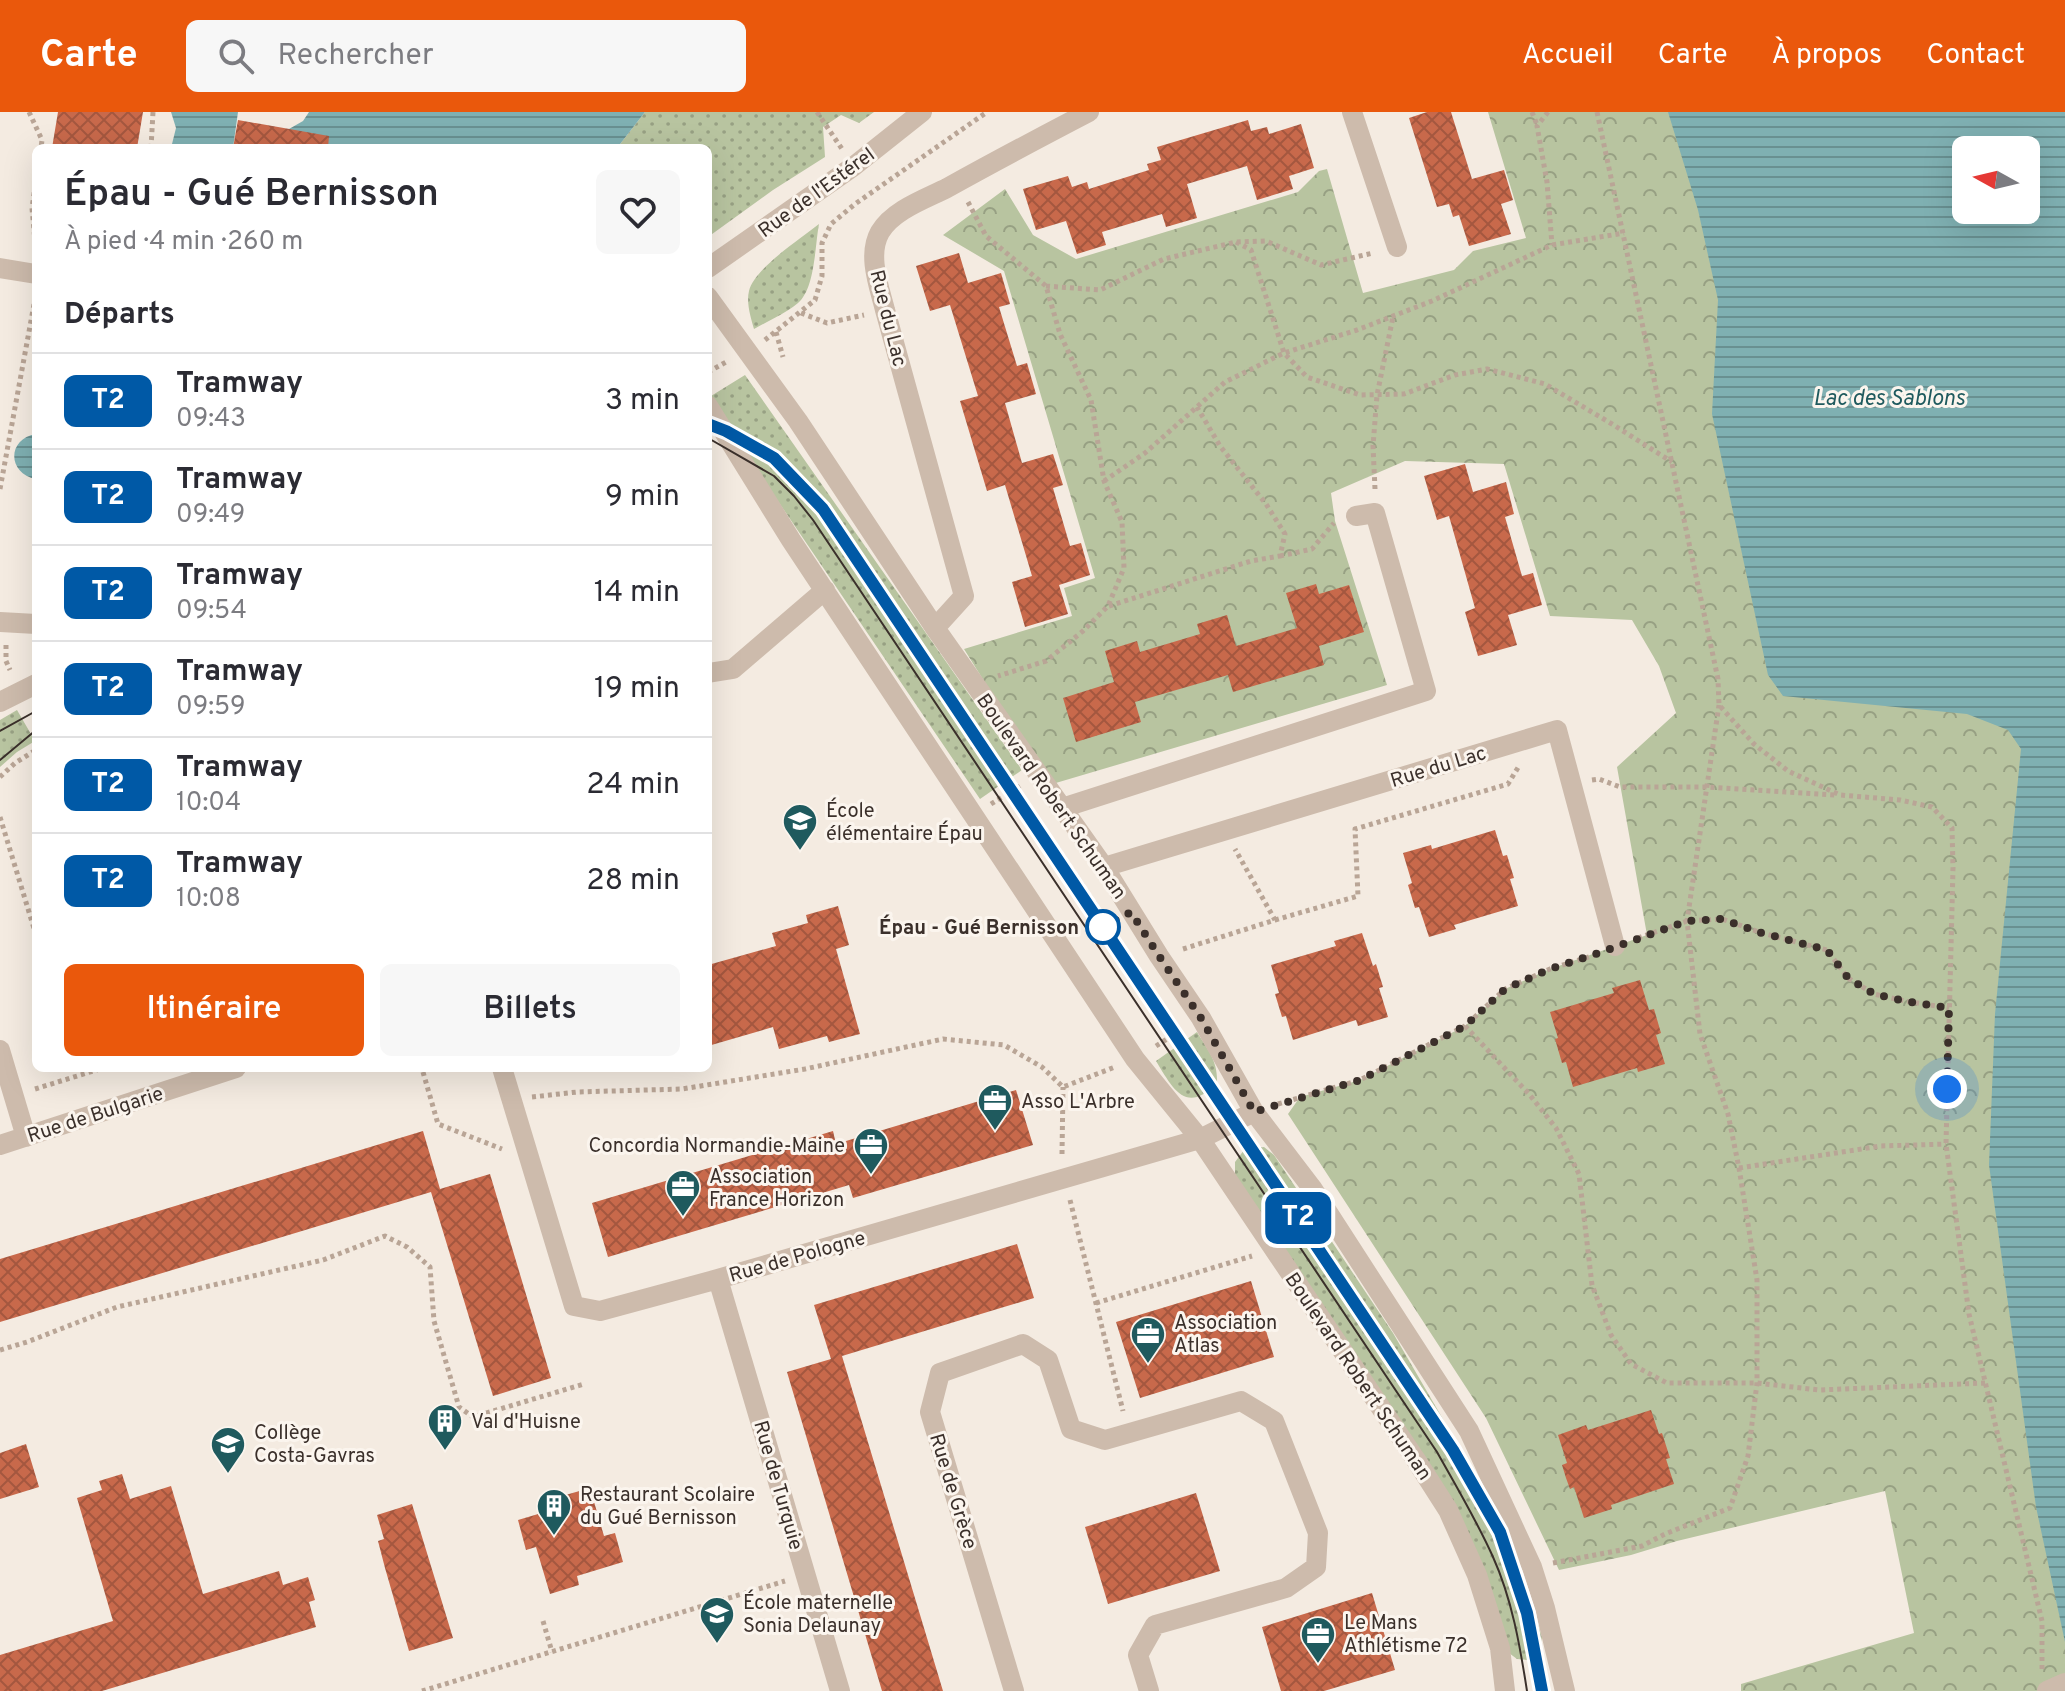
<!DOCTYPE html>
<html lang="fr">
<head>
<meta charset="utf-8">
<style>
	body { margin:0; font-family:Overpass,sans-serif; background:#f7f7f7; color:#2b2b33; height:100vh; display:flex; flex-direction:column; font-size:30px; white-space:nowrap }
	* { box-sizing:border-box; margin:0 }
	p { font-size:26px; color:#7c7c81 }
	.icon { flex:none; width:44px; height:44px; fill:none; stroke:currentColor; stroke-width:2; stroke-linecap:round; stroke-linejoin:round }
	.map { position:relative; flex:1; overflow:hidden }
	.details { position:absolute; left:32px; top:32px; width:680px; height:928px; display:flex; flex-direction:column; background:#fff; border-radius:12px; box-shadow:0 8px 32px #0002 }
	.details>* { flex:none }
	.badge { padding:0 16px; border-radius:12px; font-size:28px; line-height:52px }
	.needle { width:52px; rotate:278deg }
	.controls { position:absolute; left:1952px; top:24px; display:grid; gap:16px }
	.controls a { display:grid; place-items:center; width:88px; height:88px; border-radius:12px; background:#fff; box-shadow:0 8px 32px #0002; font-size:40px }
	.you { position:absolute; width:40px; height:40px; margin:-20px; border:6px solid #fff; border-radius:50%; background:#1a73e8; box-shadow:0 0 0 12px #1a73e833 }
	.map>.badge { position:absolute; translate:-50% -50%; box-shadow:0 0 0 4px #fff }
	h2 { padding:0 32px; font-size:30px; line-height:72px }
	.round { display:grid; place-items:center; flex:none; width:84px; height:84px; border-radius:12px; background:#f7f7f7 }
	.headline { display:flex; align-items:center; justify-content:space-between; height:136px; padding:0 32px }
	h1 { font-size:38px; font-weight:600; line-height:60px }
	.primary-button { display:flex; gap:16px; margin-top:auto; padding:16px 32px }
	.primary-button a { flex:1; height:92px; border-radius:12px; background:#ea580c; color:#fff; font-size:32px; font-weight:600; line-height:92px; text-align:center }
	.primary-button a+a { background:#f7f7f7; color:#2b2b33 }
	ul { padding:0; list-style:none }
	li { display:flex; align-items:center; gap:24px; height:96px; padding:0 32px; border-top:2px solid #e1e1e2 }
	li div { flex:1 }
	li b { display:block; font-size:30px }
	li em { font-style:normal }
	li .badge { min-width:88px; font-weight:700; text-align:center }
	header { display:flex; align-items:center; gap:48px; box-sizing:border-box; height:112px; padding:0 40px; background:#ea580c; color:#fff }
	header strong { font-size:38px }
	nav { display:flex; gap:44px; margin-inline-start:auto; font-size:28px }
	.search { width:560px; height:72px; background:#f7f7f7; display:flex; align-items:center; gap:20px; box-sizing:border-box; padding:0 28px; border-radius:12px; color:#7c7c81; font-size:30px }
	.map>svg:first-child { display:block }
</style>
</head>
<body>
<header>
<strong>Carte</strong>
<div class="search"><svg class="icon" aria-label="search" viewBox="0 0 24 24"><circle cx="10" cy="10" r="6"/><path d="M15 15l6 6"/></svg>Rechercher</div>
<nav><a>Accueil</a><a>Carte</a><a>À propos</a><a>Contact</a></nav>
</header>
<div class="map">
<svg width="2065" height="1579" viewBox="0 0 2065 1579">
	<defs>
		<pattern id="grass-dots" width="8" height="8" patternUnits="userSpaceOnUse" patternTransform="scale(2)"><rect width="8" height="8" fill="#b8c4a0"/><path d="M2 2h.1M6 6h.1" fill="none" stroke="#97a083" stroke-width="1.8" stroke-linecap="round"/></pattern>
		<pattern id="park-crowns" width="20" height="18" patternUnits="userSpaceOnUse" patternTransform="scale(2)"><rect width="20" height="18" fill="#b8c4a0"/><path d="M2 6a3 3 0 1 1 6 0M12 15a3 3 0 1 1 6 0" fill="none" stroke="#97a083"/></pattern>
		<pattern id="water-rules" width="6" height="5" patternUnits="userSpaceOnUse" patternTransform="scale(2)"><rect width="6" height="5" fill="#7fb0b2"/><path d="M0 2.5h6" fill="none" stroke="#699091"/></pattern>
		<pattern id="building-cross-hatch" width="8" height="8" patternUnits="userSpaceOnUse" patternTransform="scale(2)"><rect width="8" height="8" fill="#c8694b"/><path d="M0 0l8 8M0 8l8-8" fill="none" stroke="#a4573f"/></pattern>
	</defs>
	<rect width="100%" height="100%" fill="#f4ebe1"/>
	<path fill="url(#grass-dots)" d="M645 0H874L859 11 841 3 823 15 825 45 773 78 708 125V36H617Z
		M819 112C815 133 815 177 798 191 785 202 768 209 754 217 751 206 746 191 749 179 754 157 800 127 819 112Z
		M745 263 1022 658 980 687 769 376 711 284Z
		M17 598 35 629 17 640 0 655V608Z
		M1197 920C1208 938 1218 949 1217 971 1186 1003 1173 977 1156 949Z
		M1264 1035 1274 1043 1393 1221 1494 1395 1523 1464 1542 1525 1540 1535 1528 1548 1517 1547 1509 1541 1494 1486 1235 1063V1050L1244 1038Z"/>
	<path fill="url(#park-crowns)" fill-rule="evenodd" d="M1488 0H2065V1579H1741V1572L1914 1521 1885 1379 1677 1429 1631 1443 1559 1458 1486 1306 1288 1002 1300 985 1360 968 1465 914 1505 877 1550 857 1647 823 1617 655 1676 601 1659 554 1632 508 1550 504 1504 352 1405 349 1331 381 1335 409 1387 573 1049 673 964 537 1072 504 1064 476 1095 466 1004 159 943 123 1005 77 1033 123 1076 147 1298 80 1319 59 1327 57 1363 181 1454 158 1473 139 1526 126ZM1966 38H2026V98H1966Z"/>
	<path fill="url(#water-rules)" fill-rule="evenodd" d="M171 0H238L233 36H171L176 16Z
		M309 0H645L617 36H286L289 17 303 9Z
		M1668 0H2065V1530L2036 1395 1989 1053 1995 902 2021 637 2008 618 1967 602 1783 584 1768 563 1712 302 1718 188 1698 98ZM2026 38V98H1966V38Z
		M36 322V367C7 361 7 327 36 322Z"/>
	<path fill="url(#building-cross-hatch)" d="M58 0H143L137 36H52Z
		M1427 0H1451L1472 67 1504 58 1513 88 1501 92 1511 122 1469 134 1459 103 1453 105 1449 92 1437 95 1409 6Z
		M238 8 329 24 328 36H233Z
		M1248 8 1251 19 1267 15 1269 22 1301 12 1314 56 1289 64 1293 77 1257 88 1247 54 1187 72 1197 106 1166 115 1162 102 1102 120 1106 133 1077 142 1066 109 1036 118 1023 77 1068 64 1072 75 1087 70 1089 77 1149 58 1147 52 1161 48 1157 35Z
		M959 141 968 171 1001 161 1010 192 999 195 1017 254 1027 251 1036 282 1005 291 1022 351 1053 342 1063 373 1053 376 1070 434 1081 431 1090 463 1059 473 1068 502 1025 515 1012 470 1032 464 1005 373 987 379 960 289 978 284 950 193 930 199 916 154Z
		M1465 352 1473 380 1506 370 1514 402 1505 405 1522 464 1533 461 1542 493 1508 503 1517 533 1478 544 1465 500 1475 496 1449 404 1437 408 1424 364Z
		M1316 472 1319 482 1349 473 1364 520 1319 534 1324 553 1233 580 1228 563 1135 590 1141 610 1076 630 1063 586 1114 570 1105 539 1137 529 1140 540 1200 522 1197 512 1227 503 1236 534 1297 516 1286 481Z
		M1495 718 1503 744 1507 743 1514 766 1510 767 1518 794 1454 813 1456 817 1429 825 1419 795 1415 796 1408 773 1412 771 1403 741 1431 733 1432 737Z
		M838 794 849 833 836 837 860 922 829 930 827 924 779 937 773 915 708 934V853L776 834 772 821 808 811 806 803Z
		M1362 821 1373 854 1376 852 1383 875 1379 876 1388 905 1358 914 1356 908 1293 928 1286 904 1282 905 1275 882 1279 881 1271 853 1336 834 1334 829Z
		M1640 868 1649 898 1654 897 1661 921 1656 923 1665 952 1638 960 1637 956 1573 975 1566 950 1562 951 1555 927 1558 926 1550 900 1614 881 1612 876Z
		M1016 978 1033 1033 853 1086 849 1073 608 1145 592 1091 833 1019 836 1032Z
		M423 1019 440 1077 490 1062 551 1266 493 1284 431 1080 0 1210V1147Z
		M1017 1132 1034 1186 842 1244 943 1579H882L787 1260 831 1247 814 1193Z
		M1251 1169 1274 1245 1140 1286 1116 1210Z
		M1651 1298 1659 1322 1662 1321 1670 1346 1666 1347 1674 1372 1611 1393 1612 1397 1584 1406 1574 1375 1570 1377 1566 1366 1562 1353 1567 1351 1558 1323 1586 1313 1588 1318Z
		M26 1332 39 1375 0 1387V1341Z
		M122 1362 130 1387 171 1374 203 1482 279 1459 283 1473 308 1465 315 1488 309 1490 316 1515 102 1579H0V1543L113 1509 77 1386 102 1378 99 1369Z
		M590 1376 604 1424 615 1421 623 1450 577 1464 579 1473 550 1482 536 1435 526 1438 518 1408 565 1394 562 1384Z
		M1196 1381 1220 1459 1108 1492 1085 1415Z
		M412 1392 453 1526 409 1539 385 1456 378 1429 384 1427 377 1403Z
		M1372 1481 1395 1558 1324 1579H1281L1262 1515Z"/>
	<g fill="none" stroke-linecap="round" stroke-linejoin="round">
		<path stroke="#b9a596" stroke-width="5" stroke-dasharray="4 4" stroke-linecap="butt" d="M29 0 42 28 41 36
			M817 0 842 37
			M1532 0 1537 13
			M1548 0 1537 14 1547 70 1552 133
			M1597 0 1718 567 1719 593 1754 632 1788 659 1840 683 1900 688 1932 695 1952 716 1953 756 1946 1032 1969 1202 2042 1509V1558
			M151 36 153 0
			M968 90 986 124 1046 174 1060 222 1091 288 1104 369 1122 410 1124 456 1108 494 1083 519 1046 549 998 564
			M1236 130 1251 138 1284 241 1307 265 1360 283 1404 282 1455 263 1487 257 1545 272 1612 312 1672 350
			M36 140 32 96 36 68
			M1046 174 1100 178 1164 147 1236 130 1266 129 1321 153 1373 141
			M801 201 827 211 864 203
			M776 220 783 245
			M765 228 815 188 822 164V131L831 112 855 92 987 0
			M708 260 728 249
			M1104 369 1145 341 1225 270 1284 241 1357 218 1432 189 1552 133 1624 121
			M0 377 35 187
			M1375 377 1373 334 1377 283 1393 205
			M1280 444 1312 437 1334 411
			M1109 494 1251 449 1280 444 1285 422 1266 392 1220 334 1197 295
			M6 533V549L10 558
			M0 665 15 651 36 638
			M1592 668 1599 667 1620 675H1707L1836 683
			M991 692 1020 674
			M0 705 36 823
			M1058 737 1097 795
			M1275 808 1358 784 1355 717 1508 672 1519 654
			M1638 826 1687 809 1722 807 1762 821 1827 838 1848 866 1874 882 1905 889 1949 896
			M1183 837 1275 808 1235 737
			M1465 914 1529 982 1556 1016 1579 1062 1592 1173 1611 1223 1631 1252 1667 1271H1757L1819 1278 1985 1271
			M1156 934 1181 918
			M423 960 438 1012 502 1037
			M35 977 103 956
			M532 985 577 980 682 977 805 957 943 927 1004 933 1042 955 1063 975 1115 955
			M1278 992 1360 968 1465 914 1505 877 1550 857 1595 843
			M1062 1042 1063 975
			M1739 1056 1881 1034 1946 1032
			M1070 1088 1123 1299
			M1096 1191 1252 1144
			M0 1238 27 1230 117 1195 323 1148 385 1124 407 1135 430 1155 434 1209 459 1295 473 1305 584 1272
			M1553 1451 1642 1434 1665 1422 1730 1396 1748 1344 1757 1271V1168L1739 1056 1728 1002 1700 922 1687 809 1719 593
			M543 1509 552 1540
			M422 1579 785 1469"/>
		<path stroke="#cdbbac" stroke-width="20" d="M1352 0 1397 135
			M0 156 36 162
			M708 156 854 54 922 0
			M708 185 798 309 935 516 1104 755 1159 844 1201 906 1254 1000 1312 1076 1469 1319 1532 1455 1545 1496 1565 1579
			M708 294 791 428 1135 947 1200 1027 1416 1348 1448 1398 1477 1463 1500 1536 1505 1579
			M0 510 36 512
			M935 516 964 484 885 198C879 174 867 143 880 120 893 98 925 87 947 76 994 50 1041 25 1089 0
			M708 561 733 557 825 478
			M0 590 36 572
			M1062 696 1426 579 1375 401 1356 404
			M1104 755 1557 618 1615 834
			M0 938 26 1025
			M502 956 574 1194 600 1199 718 1167 1200 1027 1254 1000
			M0 1033 236 956
			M718 1167 840 1579
			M1014 1579 930 1300 940 1261 1023 1232 1048 1248 1071 1317 1105 1328 1241 1289 1274 1309 1318 1421 1316 1455 1286 1476 1155 1513 1138 1543 1149 1579
			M2047 1579 2065 1571"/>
		<path stroke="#3b302b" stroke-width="2" d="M708 312 726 319 774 346 823 397 1453 1338 1500 1420 1527 1501 1542 1579
			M708 326 774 364 794 384 813 408 1437 1340C1456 1374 1477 1409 1493 1445 1512 1487 1520 1534 1527 1579
			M0 619 36 599
			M0 648 36 618"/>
	</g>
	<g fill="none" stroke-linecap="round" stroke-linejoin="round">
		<g stroke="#fff" stroke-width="18">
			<path id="line" d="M708 312 726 319 774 346 823 397 1453 1338 1500 1420 1527 1501 1542 1579"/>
		</g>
		<use href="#line" stroke="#0059a6" stroke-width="12"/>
		<path stroke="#3b302b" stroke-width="8" stroke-dasharray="0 14.4" d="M1103 815 1131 800 1159 844 1201 906 1254 1000 1360 968 1465 914 1505 877 1550 857 1596 842 1687 809 1722 807 1762 821 1827 838 1848 866 1874 882 1905 889 1949 896 1947 977"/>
	</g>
	<defs>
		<g id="school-pin" transform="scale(1.8)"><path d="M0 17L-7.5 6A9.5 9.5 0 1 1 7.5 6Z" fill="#1f5a5e" stroke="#fbf5ee"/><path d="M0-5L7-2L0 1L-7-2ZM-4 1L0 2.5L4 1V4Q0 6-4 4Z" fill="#fff"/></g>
		<g id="office-pin" transform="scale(1.8)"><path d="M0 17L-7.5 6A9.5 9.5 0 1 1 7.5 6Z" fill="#1f5a5e" stroke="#fbf5ee"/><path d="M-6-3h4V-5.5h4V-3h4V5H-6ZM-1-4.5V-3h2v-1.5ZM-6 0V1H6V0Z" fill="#fff"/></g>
		<g id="building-pin" transform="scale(1.8)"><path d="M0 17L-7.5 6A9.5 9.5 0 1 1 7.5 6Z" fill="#1f5a5e" stroke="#fbf5ee"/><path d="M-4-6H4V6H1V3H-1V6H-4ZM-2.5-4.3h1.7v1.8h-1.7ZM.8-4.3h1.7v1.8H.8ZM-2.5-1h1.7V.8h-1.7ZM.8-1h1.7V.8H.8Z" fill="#fff"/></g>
	</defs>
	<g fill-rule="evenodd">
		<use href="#school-pin" x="800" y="709"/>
		<use href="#office-pin" x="995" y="989"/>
		<use href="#office-pin" x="871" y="1033"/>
		<use href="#office-pin" x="683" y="1075"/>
		<use href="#office-pin" x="1148" y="1222"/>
		<use href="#building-pin" x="445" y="1309"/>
		<use href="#school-pin" x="228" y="1332"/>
		<use href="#building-pin" x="554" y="1394"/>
		<use href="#school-pin" x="717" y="1502"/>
		<use href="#office-pin" x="1318" y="1522"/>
	</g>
	<circle fill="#fff" stroke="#0059a6" stroke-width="4" cx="1103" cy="815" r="16"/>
	<g text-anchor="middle" stroke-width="6" stroke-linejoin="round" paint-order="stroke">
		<g font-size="20" fill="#3b302b" stroke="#fbf5ee">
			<text transform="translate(816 80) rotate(-36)" y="7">Rue de l'Estérel</text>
			<text transform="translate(889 206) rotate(76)" y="7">Rue du Lac</text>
			<text transform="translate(1438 654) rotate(-17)" y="7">Rue du Lac</text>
			<text transform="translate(1052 684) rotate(55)" y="7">Boulevard Robert Schuman</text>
			<text transform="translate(95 1002) rotate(-18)" y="7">Rue de Bulgarie</text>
			<text transform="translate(797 1144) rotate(-16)" y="7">Rue de Pologne</text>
			<text transform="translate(1359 1264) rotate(56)" y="7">Boulevard Robert Schuman</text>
			<text transform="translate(779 1373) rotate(74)" y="7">Rue de Turquie</text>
			<text transform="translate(954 1379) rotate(73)" y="7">Rue de Grèce</text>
		</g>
		<g font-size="20" fill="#3b302b" stroke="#fbf5ee" text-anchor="start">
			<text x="826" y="705">École<tspan x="826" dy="23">élémentaire Épau</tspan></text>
			<text x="1021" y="996">Asso L'Arbre</text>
			<text x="845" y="1040" text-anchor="end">Concordia Normandie-Maine</text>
			<text x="709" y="1071">Association<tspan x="709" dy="23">France Horizon</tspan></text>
			<text x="1174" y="1217">Association<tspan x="1174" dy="23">Atlas</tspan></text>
			<text x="471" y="1316">Val d'Huisne</text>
			<text x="254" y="1327">Collège<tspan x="254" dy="23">Costa-Gavras</tspan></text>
			<text x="580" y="1389">Restaurant Scolaire<tspan x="580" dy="23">du Gué Bernisson</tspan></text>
			<text x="743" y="1497">École maternelle<tspan x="743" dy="23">Sonia Delaunay</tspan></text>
			<text x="1344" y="1517">Le Mans<tspan x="1344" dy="23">Athlétisme 72</tspan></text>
		</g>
		<g font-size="20" font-weight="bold" fill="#3b302b" stroke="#fbf5ee" text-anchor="end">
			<text x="1079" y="822">Épau - Gué Bernisson</text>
		</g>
		<g font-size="22" font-style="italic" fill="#1f5a5e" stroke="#fbf5ee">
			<text x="1889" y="293">Lac des Sablons</text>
		</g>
	</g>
</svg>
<div class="controls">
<a><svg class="needle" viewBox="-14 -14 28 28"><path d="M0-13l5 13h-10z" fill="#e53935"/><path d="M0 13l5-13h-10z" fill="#7c7c81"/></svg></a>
</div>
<div class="you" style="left:1947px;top:977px"></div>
<b class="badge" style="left:1298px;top:1106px;background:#0059a6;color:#fff">T2</b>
<section class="details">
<div class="headline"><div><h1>Épau - Gué Bernisson</h1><p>À pied · 4 min · 260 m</p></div><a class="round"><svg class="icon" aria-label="heart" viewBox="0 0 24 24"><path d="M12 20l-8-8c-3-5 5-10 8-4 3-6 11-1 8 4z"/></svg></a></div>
<h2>Départs</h2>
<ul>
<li><span class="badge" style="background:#0059a6;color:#fff">T2</span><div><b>Tramway</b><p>09:43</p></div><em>3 min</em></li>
<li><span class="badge" style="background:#0059a6;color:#fff">T2</span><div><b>Tramway</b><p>09:49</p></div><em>9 min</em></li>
<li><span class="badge" style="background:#0059a6;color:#fff">T2</span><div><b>Tramway</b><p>09:54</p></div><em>14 min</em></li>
<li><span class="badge" style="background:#0059a6;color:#fff">T2</span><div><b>Tramway</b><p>09:59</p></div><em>19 min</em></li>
<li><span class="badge" style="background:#0059a6;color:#fff">T2</span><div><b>Tramway</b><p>10:04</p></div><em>24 min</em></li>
<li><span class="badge" style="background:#0059a6;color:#fff">T2</span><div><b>Tramway</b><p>10:08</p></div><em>28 min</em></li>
</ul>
<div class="primary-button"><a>Itinéraire</a><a>Billets</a></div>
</section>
</div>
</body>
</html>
